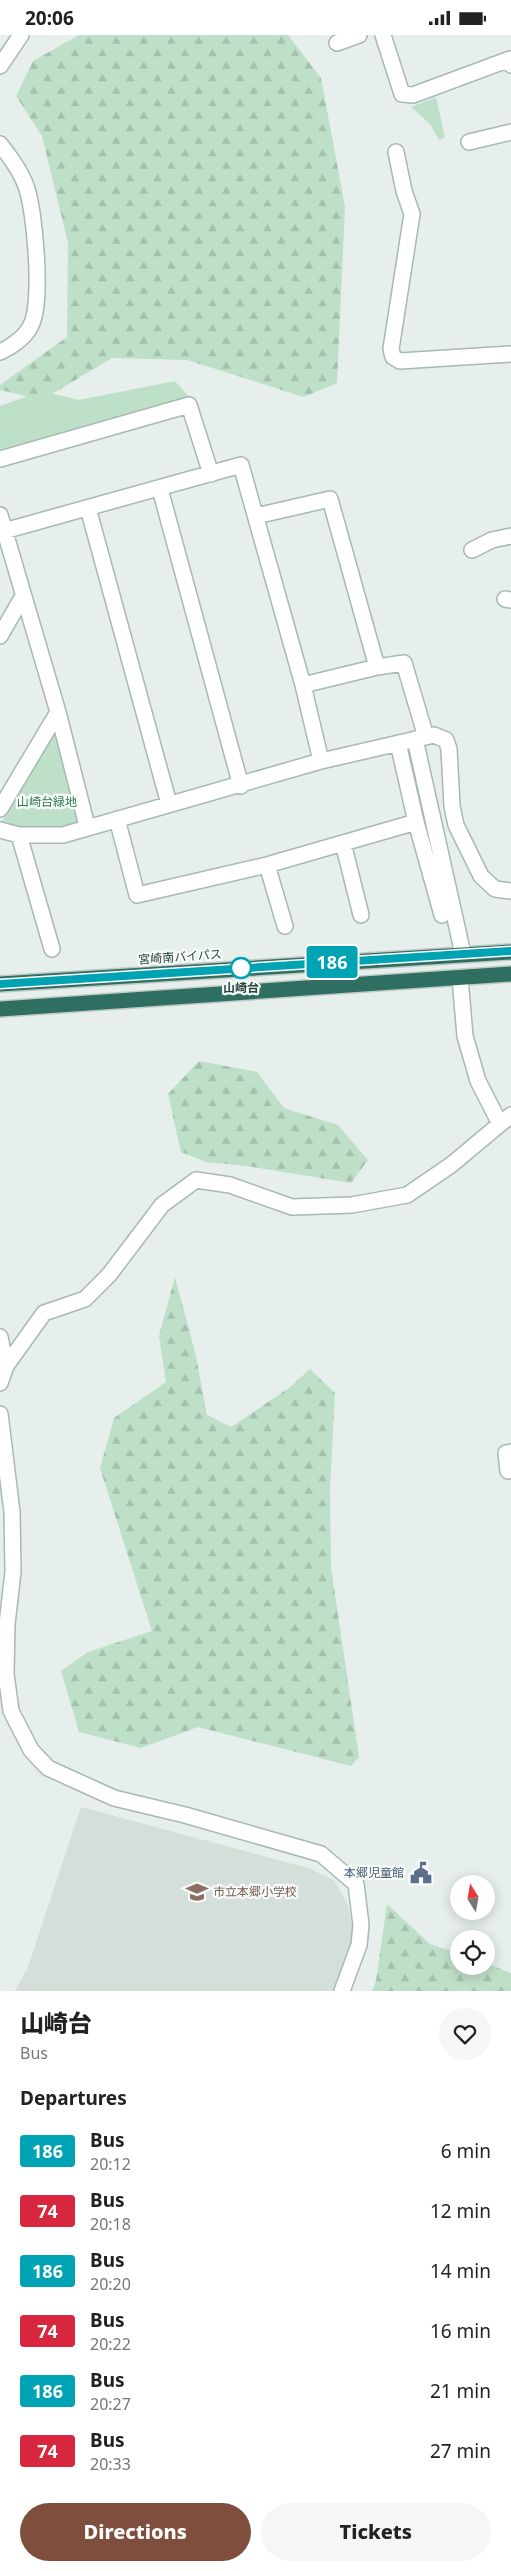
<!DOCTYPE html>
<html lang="en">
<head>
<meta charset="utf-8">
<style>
	body { margin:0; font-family:"Noto Sans","Noto Sans JP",sans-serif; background:#f6f6f6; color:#222; height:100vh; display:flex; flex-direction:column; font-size:19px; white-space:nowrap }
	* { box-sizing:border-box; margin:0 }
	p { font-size:16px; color:#767676 }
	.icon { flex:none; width:28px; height:28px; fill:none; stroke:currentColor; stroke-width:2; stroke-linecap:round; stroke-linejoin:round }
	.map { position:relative; height:1956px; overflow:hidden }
	.side { display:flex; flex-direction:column; background:#fff; flex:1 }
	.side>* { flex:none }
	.badge { padding:0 10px; border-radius:4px; font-size:18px; line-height:32px }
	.needle { width:32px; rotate:349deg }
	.controls { position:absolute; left:450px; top:1840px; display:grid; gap:10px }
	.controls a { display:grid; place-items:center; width:45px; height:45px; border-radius:50%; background:#fff; box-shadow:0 2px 12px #0003; font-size:25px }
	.map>.badge { position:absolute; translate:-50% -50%; box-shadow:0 0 0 2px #fff }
	h2 { padding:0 20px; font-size:19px; line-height:45px }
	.round { display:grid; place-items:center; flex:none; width:52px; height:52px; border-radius:26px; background:#f6f6f6 }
	.overview { display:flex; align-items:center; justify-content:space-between; height:85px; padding:0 20px }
	h1 { font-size:24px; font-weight:800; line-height:38px }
	.action { display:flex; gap:10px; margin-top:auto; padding:10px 20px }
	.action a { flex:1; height:58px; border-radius:30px; background:#804e3d; color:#fff; font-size:20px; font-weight:800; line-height:58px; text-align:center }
	.action a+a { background:#f6f6f6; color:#222 }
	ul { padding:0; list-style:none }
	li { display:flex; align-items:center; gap:15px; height:60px; padding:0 20px }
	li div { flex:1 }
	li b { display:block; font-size:19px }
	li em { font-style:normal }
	li .badge { min-width:55px; font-weight:700; text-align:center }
	.status { display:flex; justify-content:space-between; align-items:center; height:35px; padding:0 25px; background:#fff; direction:ltr }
	.status svg { height:14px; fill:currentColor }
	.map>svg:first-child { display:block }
</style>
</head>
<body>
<div class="status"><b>20:06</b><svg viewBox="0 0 49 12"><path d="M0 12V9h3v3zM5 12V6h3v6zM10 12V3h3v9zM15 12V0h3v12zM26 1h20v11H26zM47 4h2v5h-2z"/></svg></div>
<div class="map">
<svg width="511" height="1956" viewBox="0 0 511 1956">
	<defs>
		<pattern id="forest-firs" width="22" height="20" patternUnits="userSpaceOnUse" patternTransform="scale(1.25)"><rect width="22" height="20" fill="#bfe0c8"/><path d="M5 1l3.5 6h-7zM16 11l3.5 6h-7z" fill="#a4c1ad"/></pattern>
	</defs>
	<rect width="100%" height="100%" fill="#e6efeb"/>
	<path fill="#d4dfda" d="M81 1772 308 1833 334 1845 348 1870 354 1900 333 1956H15L28 1932Z"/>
	<path fill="#bfe0c8" d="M436 62 445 103 439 105 430 89 411 72Z
		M175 346 190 363 0 416V371L42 356 79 365Z
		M53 701 60 702 81 781 74 793H8L2 787 5 780Z"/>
	<path fill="url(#forest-firs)" d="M79 0H288L321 43 345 172 337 348 304 362 187 325 112 323 42 365 0 355V350L67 302 68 208 42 101 16 61 33 26Z
		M199 1026 257 1037 284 1073 338 1090 368 1125 351 1148 247 1131 206 1127 181 1117 168 1059Z
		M175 1242 196 1321 207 1380 231 1392 289 1353 310 1334 335 1358 330 1454 331 1532 359 1722 351 1731 198 1692 141 1713 79 1697 61 1636 88 1617 152 1596 100 1433 114 1383 166 1347 159 1301Z
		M387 1869 430 1909 459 1919V1931H486V1928L511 1938V1956H372L376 1946Z"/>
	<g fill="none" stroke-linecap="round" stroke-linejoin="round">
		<g stroke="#a8b8b2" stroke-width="18">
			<path id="street" d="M383 0 402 59 413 60 510 24 511 30
				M337 8 359 0
				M0 31 21 0
				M469 107 511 97
				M0 109C10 122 20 135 26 151 35 175 43 268 31 290 26 302 11 312 0 317
				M396 117 404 156 412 179 391 314 393 322 400 326 511 319
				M0 424 189 370 211 439
				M160 454 241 751
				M88 473 169 769
				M0 480 58 677 87 791
				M256 481 330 464 377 632
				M4 496 241 430 303 650 321 726
				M472 515 492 505 511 501
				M505 564 511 565
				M0 601 23 561
				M303 650 377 632 404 628 426 702
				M415 704 463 919
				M398 708 416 787 442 880
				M0 774 58 677
				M117 784 137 860 267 830 416 787
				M0 795 19 800H63L321 726 434 700 446 705 449 714 452 771 456 790 481 841 495 854 511 856
				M19 800 52 914
				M343 808 361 880
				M267 830 285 891
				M460 943 465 1001 478 1046 499 1087
				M0 1302 6 1331
				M0 1348 6 1331 44 1278 85 1264 109 1240 162 1170 196 1145 230 1150 292 1172 352 1170 407 1160 451 1130 511 1080
				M0 1379 12 1477 13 1537 7 1589 6 1639 11 1676 31 1715 48 1733 114 1763 185 1780 321 1819 356 1849 361 1890 359 1910 342 1956"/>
		</g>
		<g stroke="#a4bbb3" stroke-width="18">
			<path id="secondary" d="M511 1417 506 1418 508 1436 511 1435"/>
		</g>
		<g stroke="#c2cac8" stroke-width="18">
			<path id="highway" d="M0 949 511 917
				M0 974 511 939"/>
		</g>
		<use href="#street" stroke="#fff" stroke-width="15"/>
		<use href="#secondary" stroke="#fff" stroke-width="15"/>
		<use href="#highway" stroke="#2f6f62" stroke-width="15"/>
	</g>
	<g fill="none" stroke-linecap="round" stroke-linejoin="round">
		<g stroke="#fff" stroke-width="11">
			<path id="line" d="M0 949 511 916"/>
		</g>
		<use href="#line" stroke="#00a3b4" stroke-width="8"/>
	</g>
	<defs>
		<g id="civic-bare" transform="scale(1.725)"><path d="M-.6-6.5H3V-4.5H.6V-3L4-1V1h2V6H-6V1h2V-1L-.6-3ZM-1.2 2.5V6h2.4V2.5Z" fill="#5c6f8a" stroke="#f7fbf9" stroke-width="2.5" paint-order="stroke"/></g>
		<g id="school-bare" transform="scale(1.725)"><path d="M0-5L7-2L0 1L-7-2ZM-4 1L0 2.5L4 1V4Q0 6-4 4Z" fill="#8d6e63" stroke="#f7fbf9" stroke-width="2.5" paint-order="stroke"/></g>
	</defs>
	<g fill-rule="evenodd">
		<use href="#civic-bare" x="421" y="1838"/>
		<use href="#school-bare" x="197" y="1857"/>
	</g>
	<circle fill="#fff" stroke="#00a3b4" stroke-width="2.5" cx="241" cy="933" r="10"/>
	<g text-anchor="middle" stroke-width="4.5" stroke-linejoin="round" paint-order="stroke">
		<g font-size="12" fill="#2d7a4b" stroke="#f7fbf9">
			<text x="47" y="771">山崎台緑地</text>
		</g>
		<g font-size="12" fill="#24423a" stroke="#f7fbf9">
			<text transform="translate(180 922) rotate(-4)" y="4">宮崎南バイパス</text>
		</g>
		<g font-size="12" font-weight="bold" fill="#24423a" stroke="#f7fbf9">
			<text x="241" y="957">山崎台</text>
		</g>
		<g font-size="12" fill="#4e5e75" stroke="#f7fbf9" text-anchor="end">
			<text x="404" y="1842">本郷児童館</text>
		</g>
		<g font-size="12" fill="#785e54" stroke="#f7fbf9" text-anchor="start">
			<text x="213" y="1861">市立本郷小学校</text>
		</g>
	</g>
</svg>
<div class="controls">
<a><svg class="needle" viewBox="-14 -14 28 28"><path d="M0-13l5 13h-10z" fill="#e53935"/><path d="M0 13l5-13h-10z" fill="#767676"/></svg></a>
<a><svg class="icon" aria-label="locate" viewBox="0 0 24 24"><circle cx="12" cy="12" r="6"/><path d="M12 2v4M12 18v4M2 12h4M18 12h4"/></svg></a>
</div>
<b class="badge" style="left:332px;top:927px;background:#00a3b4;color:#fff">186</b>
</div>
<section class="side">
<div class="overview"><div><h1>山崎台</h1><p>Bus</p></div><a class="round"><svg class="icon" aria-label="heart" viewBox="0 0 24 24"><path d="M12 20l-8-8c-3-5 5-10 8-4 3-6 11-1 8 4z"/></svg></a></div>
<h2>Departures</h2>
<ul>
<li><span class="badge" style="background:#00a3b4;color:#fff">186</span><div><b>Bus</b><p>20:12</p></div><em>6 min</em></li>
<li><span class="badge" style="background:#d7263d;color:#fff">74</span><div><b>Bus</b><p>20:18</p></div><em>12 min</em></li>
<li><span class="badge" style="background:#00a3b4;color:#fff">186</span><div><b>Bus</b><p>20:20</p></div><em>14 min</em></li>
<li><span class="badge" style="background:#d7263d;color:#fff">74</span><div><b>Bus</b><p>20:22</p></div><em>16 min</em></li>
<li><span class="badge" style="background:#00a3b4;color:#fff">186</span><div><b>Bus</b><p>20:27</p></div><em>21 min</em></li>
<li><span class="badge" style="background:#d7263d;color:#fff">74</span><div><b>Bus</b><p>20:33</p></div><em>27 min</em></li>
</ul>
<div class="action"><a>Directions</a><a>Tickets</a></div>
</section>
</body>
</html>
